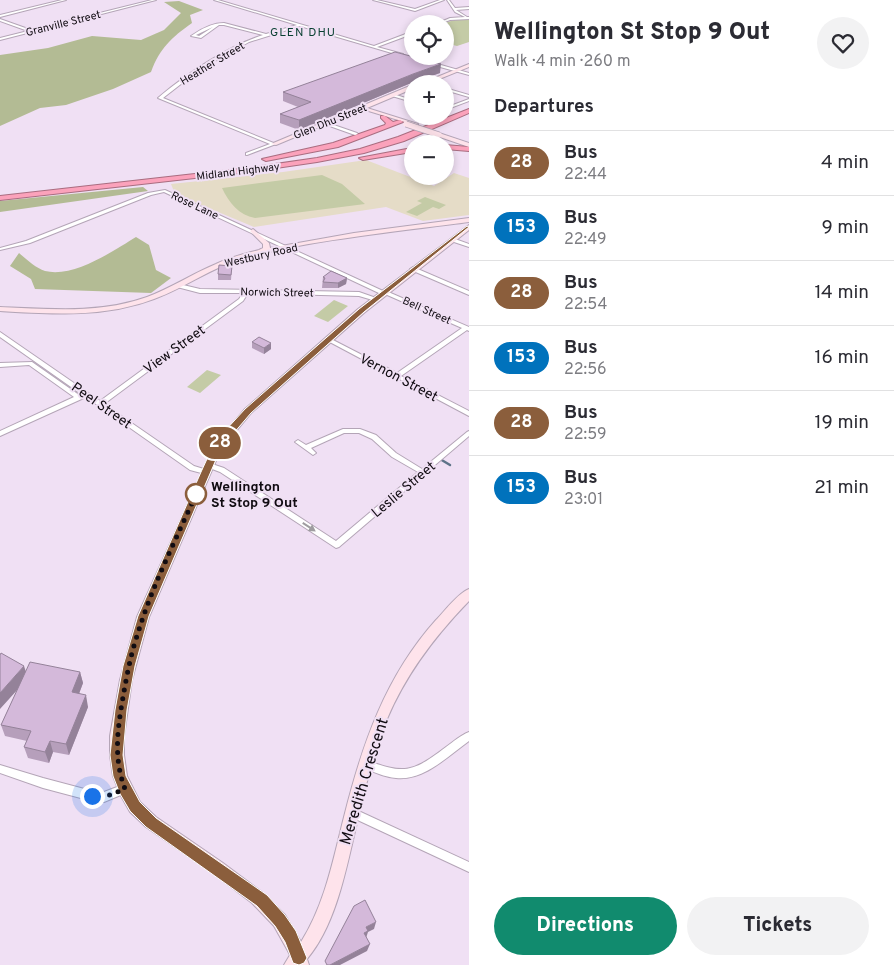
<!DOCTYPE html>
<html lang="en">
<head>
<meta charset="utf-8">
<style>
	body { margin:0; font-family:Overpass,sans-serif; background:#f2f2f3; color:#2b2b33; height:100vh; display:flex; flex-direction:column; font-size:19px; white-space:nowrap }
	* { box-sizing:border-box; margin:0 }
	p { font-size:16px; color:#7c7c81 }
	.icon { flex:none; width:28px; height:28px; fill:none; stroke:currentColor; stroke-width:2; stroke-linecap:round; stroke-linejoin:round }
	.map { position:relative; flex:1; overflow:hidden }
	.details { display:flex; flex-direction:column; background:#fff; width:425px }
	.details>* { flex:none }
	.badge { padding:0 10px; border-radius:16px; font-size:18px; line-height:32px }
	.buttons { position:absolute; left:404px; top:15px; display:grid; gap:10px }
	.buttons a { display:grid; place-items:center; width:50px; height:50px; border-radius:50%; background:#fff; box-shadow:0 2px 8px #0003; font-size:25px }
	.you { position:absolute; width:25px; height:25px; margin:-12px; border:4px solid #fff; border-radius:50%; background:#1a73e8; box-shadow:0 0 0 8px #1a73e833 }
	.map>.badge { position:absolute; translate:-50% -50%; box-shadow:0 0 0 2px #fff }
	h2 { padding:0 25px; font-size:19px; line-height:45px }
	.round { display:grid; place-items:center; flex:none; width:52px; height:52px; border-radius:26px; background:#f2f2f3 }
	.summary { display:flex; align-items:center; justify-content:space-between; height:85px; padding:0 25px }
	h1 { font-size:24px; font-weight:800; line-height:38px }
	.button { display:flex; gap:10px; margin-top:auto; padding:10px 25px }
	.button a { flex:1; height:58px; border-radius:30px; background:#118b6e; color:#fff; font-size:20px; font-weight:800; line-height:58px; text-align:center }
	.button a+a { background:#f2f2f3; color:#2b2b33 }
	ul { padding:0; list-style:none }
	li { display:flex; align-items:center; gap:15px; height:65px; padding:0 25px; border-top:1px solid #e1e1e2 }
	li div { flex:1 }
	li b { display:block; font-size:19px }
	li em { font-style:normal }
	li .badge { min-width:55px; font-weight:700; text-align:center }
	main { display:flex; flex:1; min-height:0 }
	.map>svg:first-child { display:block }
</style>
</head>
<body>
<main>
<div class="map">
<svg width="469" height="965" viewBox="0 0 469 965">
	<rect width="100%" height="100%" fill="#f0e0f4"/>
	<path fill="#e5dcc7" d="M366 160 434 186 454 173 469 178V215L423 221 386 207 254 227 175 194 171 184 283 172Z"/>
	<path fill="#c4cba6" d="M454 20H469V42L457 46 445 43V24H442Z
		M322 175 342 184 365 204 255 218C239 215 229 203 222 188Z
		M425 197 446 205 439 209 433 207 417 216 406 212 422 203 417 201Z
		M334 300 348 306 328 322 314 316Z
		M207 370 221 375 200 393 187 387Z"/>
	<path fill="#b3bb94" d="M179 1 203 10 190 15 192 23C171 38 160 48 151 72L113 89 66 105 40 108 0 126V55L48 48 92 36 141 40 164 30 181 13 164 2Z
		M143 187 148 191 0 212V201Z
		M136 237 149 245 156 270 171 278 151 293 35 289 31 279 10 266 19 253C27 260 36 268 45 271 74 278 113 251 136 237Z"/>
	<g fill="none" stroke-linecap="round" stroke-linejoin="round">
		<path stroke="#5e7388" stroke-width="2.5" d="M440 459 450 465"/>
		<g stroke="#b4a5b7" stroke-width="2">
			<path id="street" d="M62 0H66L0 17V15Z
				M152 0H156L0 40V38L28 31 0 21V19L31 30Z
				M214 0H218L374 46 411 32H412V34L377 47 403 54 402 56 300 26 249 42 199 70 163 98 276 144 247 155H246V153L270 144 158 98C186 74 228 46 263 35L224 25H219L201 38 191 36C201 29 212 23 224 23L266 34 297 25ZM213 27 199 36 196 35Z
				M373 0H377L415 9 440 0H444L415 11Z
				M447 0H449L455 8 469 7V9L456 10 467 17H469V19L450 20 440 24H436L450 18 465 17 455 12Z
				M434 63 469 73V75L433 65Z
				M445 88 469 95V97L445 90Z
				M393 94 412 100V102L392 96Z
				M469 99V101L445 110V108Z
				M325 122 357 133 358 134 355 135 324 124 323 123Z
				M165 190 383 291H386L469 327V331L467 330 401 376 469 411V416L326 340 327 339H331L397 373 462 328 385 294H381L164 192 151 195 30 243 0 250V248L26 241 148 193Z
				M451 239H455L469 244V247L451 241Z
				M413 267 469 291V295L411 270 410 269Z
				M179 284 200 289 359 292 379 299 376 301 359 296 248 293 243 301 104 404 194 466 207 470 208 472 207 474H205L190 470 86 397 0 436V431L74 397 29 365 0 367V363L32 362 79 395 81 394 0 337V332L100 401 239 299 243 293H200L177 287 176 286Z
				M343 429H360L376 435 396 453 422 469 467 432 469 431V436L339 547 336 548 220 472 207 467 206 465 209 463 224 468 336 541 418 472 392 457 372 439 359 433H344L311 448 316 453 313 455 295 442 298 440 306 445Z
				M469 732V741C448 756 424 781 396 778 385 777 373 772 363 767L361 764 363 761 366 760C405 775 413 772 446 747 453 742 461 735 469 732Z
				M0 765 43 778 92 791 104 792 125 784 128 786 130 789 128 792 104 802 92 801 43 788 0 773Z
				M352 808 469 862V872L349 816 347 813 349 810Z"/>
		</g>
		<g stroke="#b4a5b7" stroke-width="2">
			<path id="secondary" d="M469 64V67L427 84H420Z
				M412 85V89L367 108 418 124V126L362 109 276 145 271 144Z
				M439 133 469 143V147L437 136V134Z
				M469 218V222C394 232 317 239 244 258 212 267 185 288 154 299 104 318 52 314 0 311V307C49 309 100 314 147 297 171 288 192 274 216 264 230 257 244 254 259 250L263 248V244L250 231 253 229 269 243 270 248 354 233Z
				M469 225V230L364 313 251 413 221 449 149 617 132 680 124 736V755L127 776 140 802 156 817 223 863 263 893 285 915 301 942C325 904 333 860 344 817 362 745 385 677 436 620 444 612 458 593 469 589V601C435 636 406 674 387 719 375 748 367 780 360 810 348 858 339 921 307 959L309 965H284L290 955 288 951 274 926 252 903 213 873 146 827 130 812 120 794 113 776 110 755V736L120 680 137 617 214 446 245 409 358 309Z"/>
		</g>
		<g stroke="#a96d80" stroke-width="2">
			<path id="highway" d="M469 109V113L404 141 364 153 317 162 248 172 0 200V196L248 168 317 158 360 149 398 137Z
				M381 116H385L393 122 400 120 403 122 338 147 266 161 262 159 333 143 385 125 386 123 381 118Z
				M445 145 469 147V151L445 149Z
				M412 148V152L363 160 359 158Z"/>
		</g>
		<use href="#street" fill="#fff" fill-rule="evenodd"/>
		<use href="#secondary" fill="#fee3eb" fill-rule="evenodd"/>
		<use href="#highway" fill="#fba2bb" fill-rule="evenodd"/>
		<g stroke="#b4a5b7" stroke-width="7" stroke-linecap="butt">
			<path id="secondary-bridge" d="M406 124 439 135"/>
		</g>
		<use href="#secondary-bridge" stroke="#fee3eb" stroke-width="5.5"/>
	</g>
	<path fill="#b69fbb" d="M440 73 411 83 299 130 280 123V114L298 107 283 101V92Z
		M232 266 231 280H218V274Z
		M323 277 347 278 346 284 338 288H322Z
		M252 342 271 349 264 354 252 348Z
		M26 671 80 672 83 683 79 694 88 707 69 755 53 752 49 763 28 758 24 747 27 741 5 736 1 725Z"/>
	<path fill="#948299" d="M441 64 440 73 411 83 299 130V120L413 74Z
		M347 278 346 284 338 288V283Z
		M271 343V349L264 354V348Z
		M24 666 28 678 0 709V693Z
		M80 672 83 683 75 704 72 692Z
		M86 695 88 707 69 755 66 744Z
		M50 741 53 752 49 763 45 752Z
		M376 922 374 929 368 932 366 938 362 940 366 927Z
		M370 944 367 951 340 965H330Z"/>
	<path fill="#d4b9da" stroke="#948299" d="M395 52 441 64 413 74 299 120 280 114 311 102 283 92Z
		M219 265 232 266 231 275 218 274Z
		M331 271 347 278 338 283 323 282 325 278 323 277Z
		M259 337 271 343 264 348 252 342Z
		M1 653 24 666 0 693V655Z
		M30 662 80 672 72 692 86 695 66 744 50 741 45 752 24 747 31 731 1 725Z
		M365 900 376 922 366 927 368 931 364 933 370 944 330 965H327L325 961 354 906Z"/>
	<defs><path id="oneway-solid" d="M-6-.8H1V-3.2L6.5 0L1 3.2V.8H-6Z" transform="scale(1.25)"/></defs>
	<use fill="#9f9da0" href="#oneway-solid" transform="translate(309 527) rotate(33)"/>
	<path fill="#8b5e3c" stroke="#fff" d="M467 226 469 227 364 312 251 413 221 448 149 616 135 666 127 710 123 755 126 776 140 802 156 818 267 895 285 915 296 931 307 958 304 963 299 965 293 963 285 942 275 926 257 906 146 827 130 811 120 794 113 776 110 755 115 710 123 666 138 616 201 472 212 448 223 433 245 409 359 309Z"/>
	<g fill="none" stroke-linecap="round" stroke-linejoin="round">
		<path stroke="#100b11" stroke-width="5" stroke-dasharray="0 9" d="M92 796 104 797 125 789C114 760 117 733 122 703 126 680 130 656 138 633 152 586 178 535 198 490L196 494"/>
	</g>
	<circle fill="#fff" stroke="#8b5e3c" stroke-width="2.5" cx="196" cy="494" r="10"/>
	<g text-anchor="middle" stroke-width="4" stroke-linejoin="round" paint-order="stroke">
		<g font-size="11" fill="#100b11" stroke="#f0e0f4">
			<text transform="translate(63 23) rotate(-14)" y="4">Granville Street</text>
			<text transform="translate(212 63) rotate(-31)" y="4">Heather Street</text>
			<text transform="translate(330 121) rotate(-22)" y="4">Glen Dhu Street</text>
			<text transform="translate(238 171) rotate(-7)" y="4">Midland Highway</text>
			<text transform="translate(195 205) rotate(25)" y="4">Rose Lane</text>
			<text transform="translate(261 255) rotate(-13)" y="4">Westbury Road</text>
			<text transform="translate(277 292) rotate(1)" y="4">Norwich Street</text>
			<text transform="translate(427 310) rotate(24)" y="4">Bell Street</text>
		</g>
		<g font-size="12" letter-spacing="1" fill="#083f31" stroke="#f0e0f4">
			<text x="303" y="36">GLEN DHU</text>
		</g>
		<g font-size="14" fill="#100b11" stroke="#f0e0f4">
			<text transform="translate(174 349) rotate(-36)" y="5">View Street</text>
			<text transform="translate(399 377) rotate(28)" y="5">Vernon Street</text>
			<text transform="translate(102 405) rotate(35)" y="5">Peel Street</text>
			<text transform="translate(403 489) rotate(-40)" y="5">Leslie Street</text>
		</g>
		<g font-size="14" font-weight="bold" fill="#100b11" stroke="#f0e0f4" text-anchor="start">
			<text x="211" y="491">Wellington<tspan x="211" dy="16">St Stop 9 Out</tspan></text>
		</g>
		<g font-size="16" fill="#100b11" stroke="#f0e0f4">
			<text transform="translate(363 781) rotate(-73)" y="6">Meredith Crescent</text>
		</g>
	</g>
</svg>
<div class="buttons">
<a><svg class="icon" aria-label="locate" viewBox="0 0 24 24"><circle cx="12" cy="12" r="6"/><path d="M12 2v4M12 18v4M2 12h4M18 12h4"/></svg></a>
<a>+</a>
<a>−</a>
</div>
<div class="you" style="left:92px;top:796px"></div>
<b class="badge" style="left:220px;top:443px;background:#8b5e3c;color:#fff">28</b>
</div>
<section class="details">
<div class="summary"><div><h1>Wellington St Stop 9 Out</h1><p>Walk · 4 min · 260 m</p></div><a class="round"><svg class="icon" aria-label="heart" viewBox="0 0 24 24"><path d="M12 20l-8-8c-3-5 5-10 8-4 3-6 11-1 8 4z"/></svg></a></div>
<h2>Departures</h2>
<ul>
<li><span class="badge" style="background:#8b5e3c;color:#fff">28</span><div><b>Bus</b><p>22:44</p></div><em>4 min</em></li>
<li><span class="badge" style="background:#0072bc;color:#fff">153</span><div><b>Bus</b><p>22:49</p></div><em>9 min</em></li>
<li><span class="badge" style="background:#8b5e3c;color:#fff">28</span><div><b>Bus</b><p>22:54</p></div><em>14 min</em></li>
<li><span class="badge" style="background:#0072bc;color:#fff">153</span><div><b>Bus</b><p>22:56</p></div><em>16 min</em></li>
<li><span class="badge" style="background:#8b5e3c;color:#fff">28</span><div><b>Bus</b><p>22:59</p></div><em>19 min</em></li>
<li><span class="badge" style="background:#0072bc;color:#fff">153</span><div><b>Bus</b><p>23:01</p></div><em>21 min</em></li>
</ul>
<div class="button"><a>Directions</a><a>Tickets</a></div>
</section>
</main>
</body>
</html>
